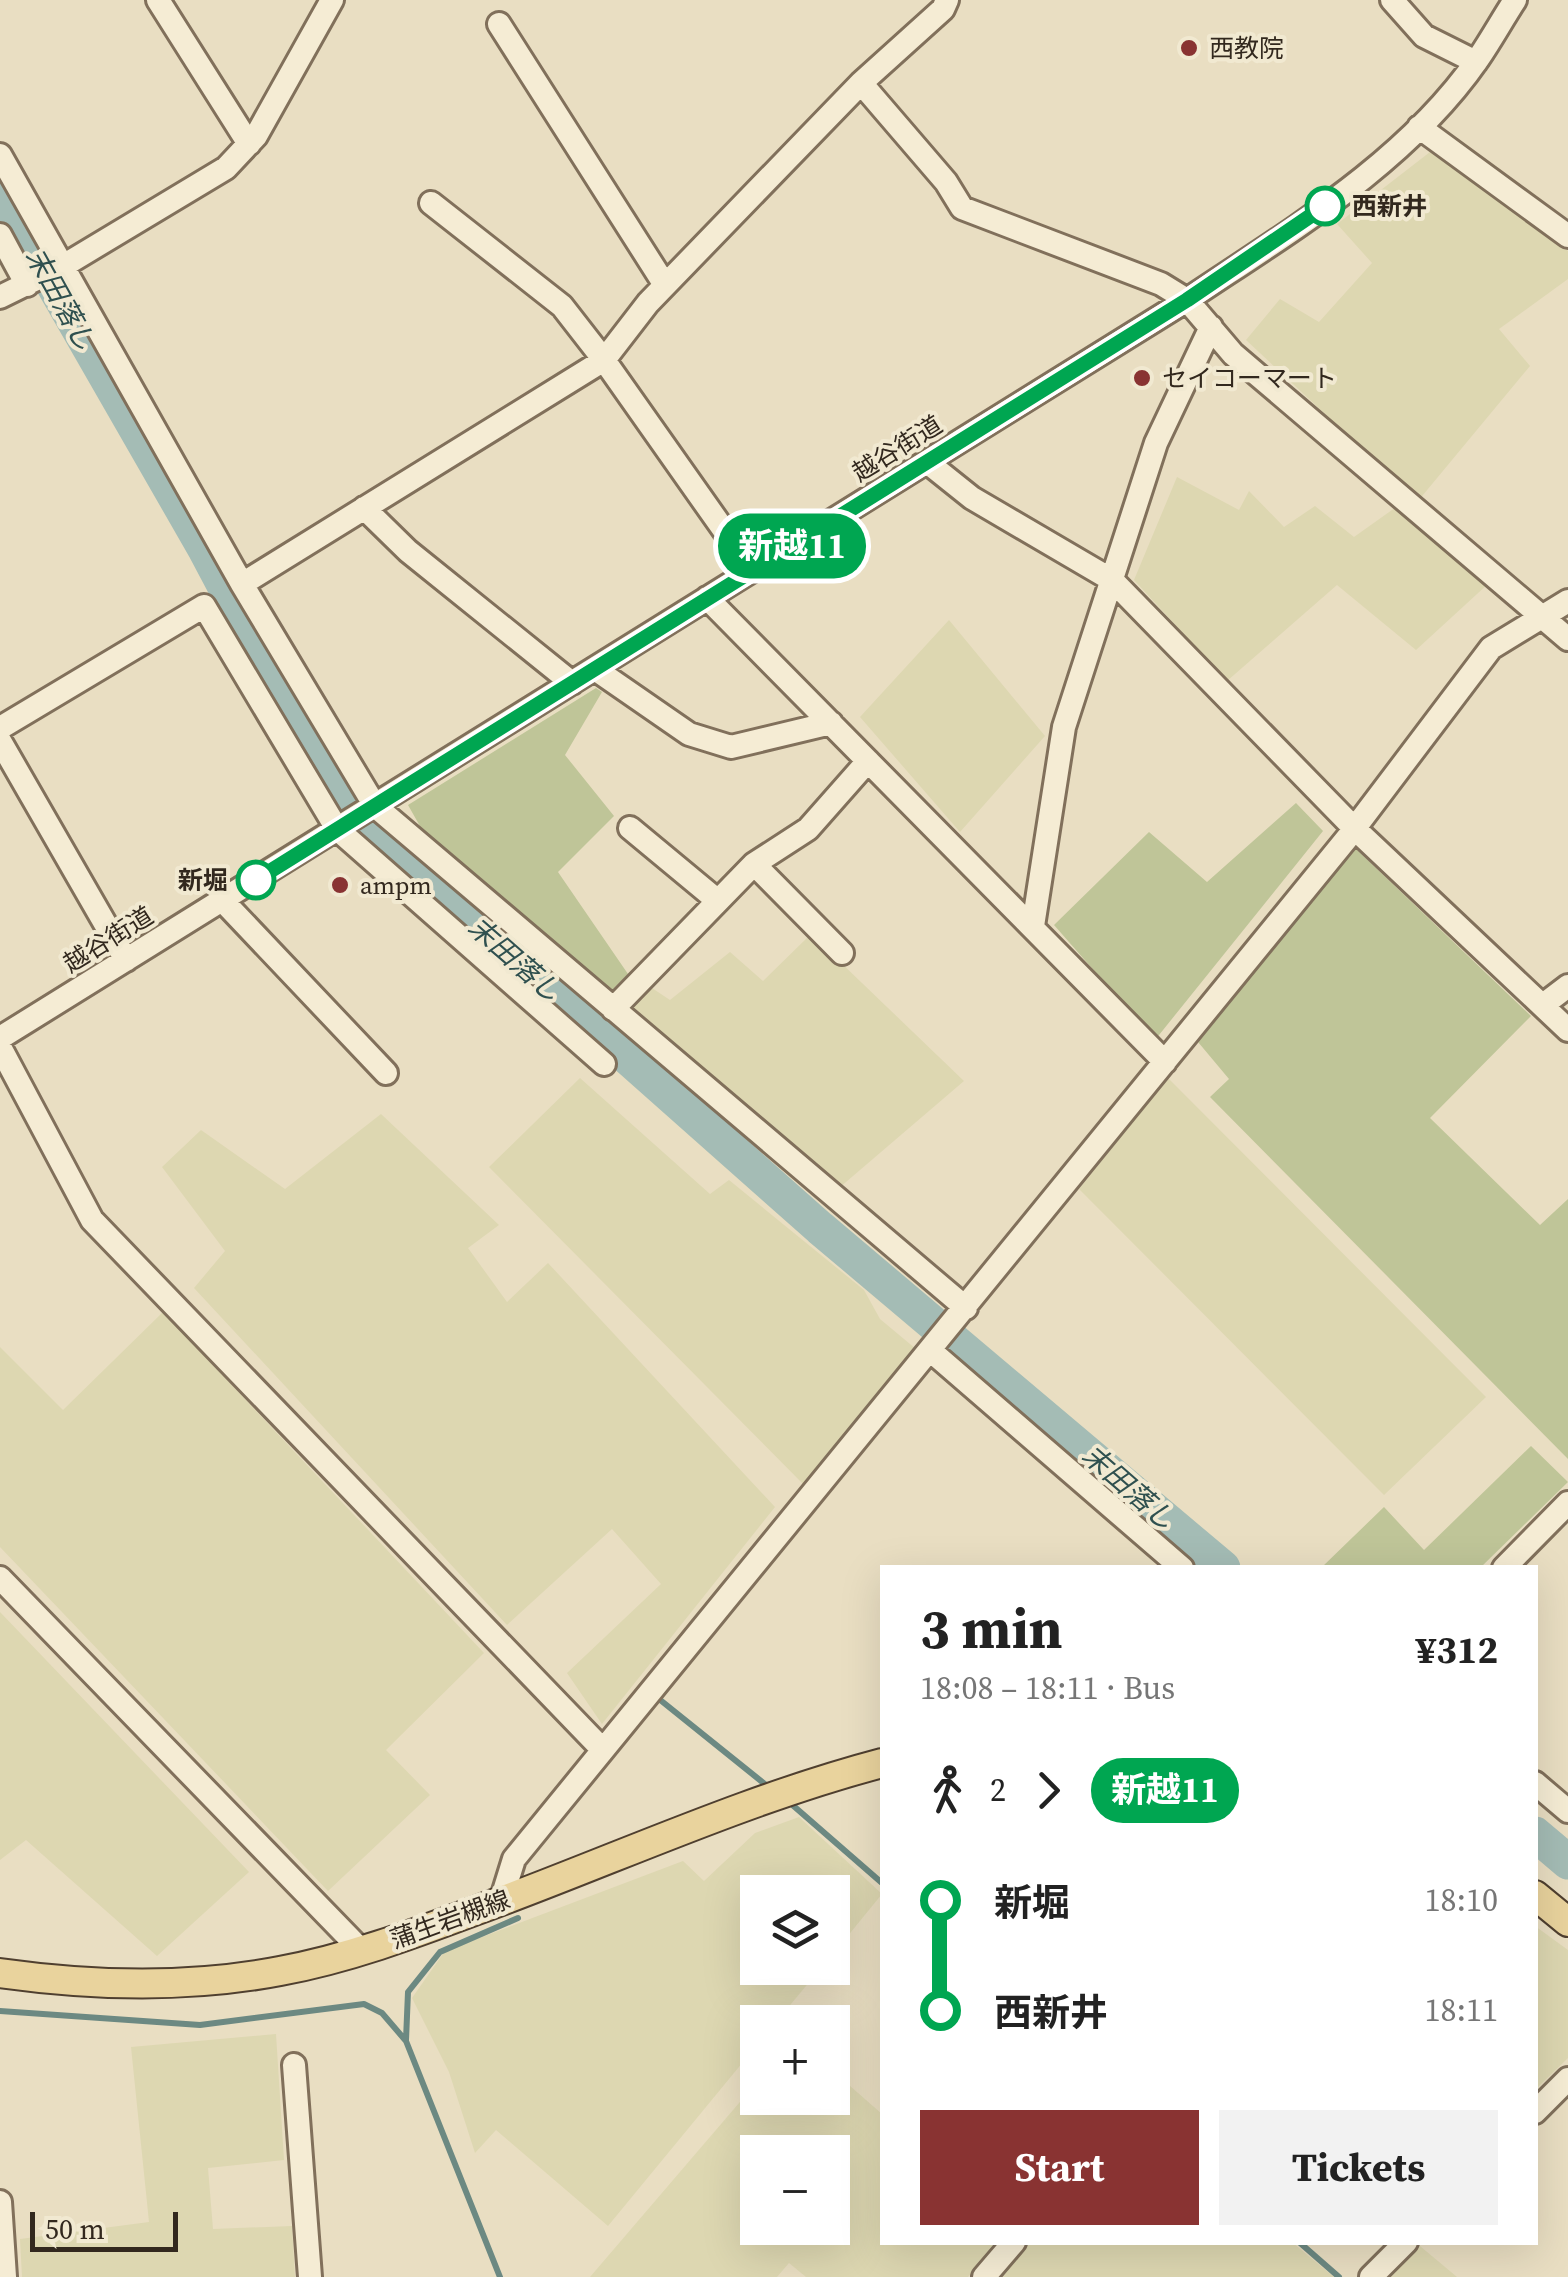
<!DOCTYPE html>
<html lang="en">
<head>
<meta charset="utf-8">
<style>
	body { margin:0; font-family:"Source Serif 4","Noto Sans JP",serif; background:#f2f2f2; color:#222; height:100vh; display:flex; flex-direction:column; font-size:38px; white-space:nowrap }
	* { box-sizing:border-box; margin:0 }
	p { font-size:32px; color:#767676 }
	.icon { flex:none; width:55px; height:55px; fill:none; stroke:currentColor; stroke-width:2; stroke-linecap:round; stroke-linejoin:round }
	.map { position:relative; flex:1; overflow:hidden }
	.side { position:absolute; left:880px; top:1565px; width:658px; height:680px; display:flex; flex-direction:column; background:#fff; border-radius:0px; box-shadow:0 10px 40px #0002 }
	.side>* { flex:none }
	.badge { padding:0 20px; border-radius:32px; font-size:35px; line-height:65px }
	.buttons { position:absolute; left:740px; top:1875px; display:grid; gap:20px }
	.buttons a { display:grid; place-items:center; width:110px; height:110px; border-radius:0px; background:#fff; box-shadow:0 10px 40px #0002; font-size:50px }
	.scale { position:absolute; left:30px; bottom:25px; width:148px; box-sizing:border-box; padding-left:10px; border:5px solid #32281e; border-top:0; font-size:28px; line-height:35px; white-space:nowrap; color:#32281e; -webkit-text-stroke:8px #f1e9d1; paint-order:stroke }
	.map>.badge { position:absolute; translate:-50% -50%; box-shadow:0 0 0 5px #fff }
	.legs { display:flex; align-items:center; gap:15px; height:110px; padding:0 40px; font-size:32px }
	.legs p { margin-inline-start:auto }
	.overview { display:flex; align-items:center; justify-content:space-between; height:170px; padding:0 40px }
	h1 { font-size:55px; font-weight:700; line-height:75px }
	.cta { display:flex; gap:20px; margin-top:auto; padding:20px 40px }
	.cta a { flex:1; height:115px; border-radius:0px; background:#893332; color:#fff; font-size:40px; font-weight:700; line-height:115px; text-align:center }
	.cta a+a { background:#f2f2f2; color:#222 }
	ul { padding:0 40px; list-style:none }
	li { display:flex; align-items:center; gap:35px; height:110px; font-size:38px }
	li i { display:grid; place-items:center; width:15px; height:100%; margin:0 12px; background:currentColor }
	li i::after { content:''; width:25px; height:25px; margin:-12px; border:8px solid; border-radius:50%; background:#fff }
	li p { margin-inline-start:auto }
	li:first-child i { background:linear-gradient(#0000 50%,currentColor 0) }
	li:last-child i { background:linear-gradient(currentColor 50%,#0000 0) }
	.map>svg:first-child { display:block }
</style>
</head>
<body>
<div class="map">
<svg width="1568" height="2277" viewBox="0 0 1568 2277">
	<rect width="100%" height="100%" fill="#e9dec2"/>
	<path fill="#ddd7b1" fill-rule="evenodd" d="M1430 152 1568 251V279L1499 329 1530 366 1418 501 1246 340 1280 299 1319 322 1372 263 1337 224Z
		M1177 477 1239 510 1249 491 1284 527 1315 506 1354 537 1399 505 1489 583 1416 650 1337 585 1227 681 1134 580Z
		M949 620 1045 736 960 832 860 717Z
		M811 934 964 1081 839 1188 627 1007 649 986 670 1000 730 952 763 981Z
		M580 1078 710 1194 729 1180 864 1290 880 1319 916 1349 804 1485 489 1167Z
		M1168 1078 1486 1397 1384 1495 1079 1189Z
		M381 1114 499 1225 468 1248 507 1302 548 1263 775 1507 602 1724 567 1673 661 1584 612 1529 507 1625 194 1288 225 1251 162 1167 201 1130 285 1189Z
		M163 1312 484 1653 386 1750 430 1795 328 1891 0 1547V1347L63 1410Z
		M0 1612 249 1872 157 1956 26 1840 0 1860Z
		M799 1817 882 1894 833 1954 832 1892H758V1968H821L776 2022H758L757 2045 608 2226 496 2130 475 2153 449 2072 412 1998 445 1951 683 1861 704 1881 755 1833Z
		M1535 1926 1568 1950V2058L1535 2090Z
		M276 2034 284 2160 208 2168 213 2229 292 2226 295 2277H22L20 2239 149 2222 131 2047Z
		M833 2071 882 2114V2242L998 2243 968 2277H806L789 2263 777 2277H590L757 2082 758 2098H832ZM758 2152H832V2228H758Z
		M1030 2242 1293 2243 1334 2277H1000Z
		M1420 2246 1457 2277H1389Z"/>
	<path fill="#bfc598" d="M596 688 602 692 565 755 614 816 558 872 628 974 609 993 413 834 421 828 408 805Z
		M1296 803 1323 831 1155 1040 1054 925 1149 832 1207 882Z
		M1355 848 1531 1016 1430 1118 1540 1225 1568 1199V1459L1210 1097 1229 1079 1198 1042Z
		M1531 1446 1568 1482 1481 1567H1322L1384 1507 1424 1550Z"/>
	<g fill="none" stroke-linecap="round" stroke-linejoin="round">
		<path stroke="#6c8982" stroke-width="6" d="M659 1699 771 1789
			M789 1802 882 1883
			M0 2011 200 2025 364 2004 382 2013 406 2041 500 2277
			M406 2040 408 1992 440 1952 518 1918
			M1299 2242 1339 2277"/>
		<path stroke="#a4bcb5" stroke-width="35" d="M0 192 205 549 259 651 345 801 380 844 546 985 820 1228 1223 1568
			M1535 1834 1568 1862"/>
		<g stroke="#81705b" stroke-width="28">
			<path id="minor" d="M158 0 249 144
				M1392 0 1424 36 1476 62
				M499 24 665 285
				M861 83 946 182 962 208 1161 284 1187 300 1233 354 1568 639
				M1419 127 1568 236
				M0 155 242 584 375 806 966 1308
				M431 203 562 306 604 360 752 570
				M0 235 27 285
				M0 297 63 266 226 168 256 136 332 0
				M927 462 972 498 1112 580 1354 828 1568 1030
				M364 508 408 551 572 683
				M242 584 604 360 648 303 861 83 943 9 947 0
				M707 598 1165 1062
				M595 669 689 734 731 747 831 723
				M0 728 204 606 337 829 604 1064
				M0 741 126 960
				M630 828 718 901
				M754 864 842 953
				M223 901 386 1073
				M1033 926 1064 727 1156 443 1211 327
				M1543 1005 1568 986
				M613 1009 754 864 808 829 868 761
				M0 1038 1187 300C1290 231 1406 163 1478 59 1491 40 1502 20 1515 0
				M0 1047 92 1220 603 1750
				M931 1351 1182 1568
				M1504 1568 1568 1503
				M0 1578 362 1951
				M1535 1783 1568 1811
				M501 1901 514 1859 1348 837 1491 648 1568 601
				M294 2065 310 2277
				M1535 2112 1568 2079
				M0 2202 5 2277
				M984 2277 1014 2242
				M1371 2277 1406 2242"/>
		</g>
		<g stroke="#4f3f2f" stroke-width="32">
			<path id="major" d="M1535 1895 1568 1922
				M0 1973C93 1986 187 1989 280 1971 357 1957 431 1927 504 1900 629 1853 753 1797 882 1763"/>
		</g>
		<use href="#minor" stroke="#f5ecd4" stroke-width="22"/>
		<use href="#major" stroke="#e9d39d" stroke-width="28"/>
	</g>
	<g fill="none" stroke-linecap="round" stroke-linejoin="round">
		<g stroke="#fff" stroke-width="22">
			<path id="line-1" d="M256 880 1187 300 1325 206"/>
		</g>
		<use href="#line-1" stroke="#00a651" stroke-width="15"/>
	</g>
	<g fill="#893332" stroke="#f1e9d1" stroke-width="4">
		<circle cx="1189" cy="48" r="10"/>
		<circle cx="1142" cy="378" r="10"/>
		<circle cx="340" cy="885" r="10"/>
	</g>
	<g fill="#fff" stroke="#00a651" stroke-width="5">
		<circle cx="1325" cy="206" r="18"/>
		<circle cx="256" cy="880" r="18"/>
	</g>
	<g text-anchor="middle" stroke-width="8" stroke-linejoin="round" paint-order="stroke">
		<g font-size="25" fill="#32281e" stroke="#f1e9d1" text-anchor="start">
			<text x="1209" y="57">西教院</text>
			<text x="1162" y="387">セイコーマート</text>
			<text x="360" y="894">ampm</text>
		</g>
		<g font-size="25" font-weight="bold" fill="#32281e" stroke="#f1e9d1" text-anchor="start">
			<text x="1352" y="215">西新井</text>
			<text x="228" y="889" text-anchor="end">新堀</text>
		</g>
		<g font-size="25" fill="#32281e" stroke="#f1e9d1">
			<text transform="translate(897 448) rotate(-32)" y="9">越谷街道</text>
			<text transform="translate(108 939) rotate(-32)" y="9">越谷街道</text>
			<text transform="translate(450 1919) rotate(-20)" y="9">蒲生岩槻線</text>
		</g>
		<g font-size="28" font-style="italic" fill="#2f504f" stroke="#f1e9d1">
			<text transform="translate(61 299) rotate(61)" y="10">末田落し</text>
			<text transform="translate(515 959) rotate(41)" y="10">末田落し</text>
			<text transform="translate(1129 1487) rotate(41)" y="10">末田落し</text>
		</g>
	</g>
</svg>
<div class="buttons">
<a><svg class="icon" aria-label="layers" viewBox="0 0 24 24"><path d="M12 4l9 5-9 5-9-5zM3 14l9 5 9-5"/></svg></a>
<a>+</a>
<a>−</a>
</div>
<div class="scale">50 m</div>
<b class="badge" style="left:792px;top:546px;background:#00a651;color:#fff">新越11</b>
<section class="side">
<div class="overview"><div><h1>3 min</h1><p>18:08 – 18:11 · Bus</p></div><b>¥312</b></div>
<div class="legs"><svg class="icon" aria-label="walk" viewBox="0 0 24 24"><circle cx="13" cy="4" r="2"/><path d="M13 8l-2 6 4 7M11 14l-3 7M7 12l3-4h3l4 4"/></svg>2<svg class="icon" aria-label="forward" viewBox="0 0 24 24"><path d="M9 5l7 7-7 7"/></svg><b class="badge" style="background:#00a651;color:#fff">新越11</b></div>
<ul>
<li><i style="color:#00a651"></i><b>新堀</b><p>18:10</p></li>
<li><i style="color:#00a651"></i><b>西新井</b><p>18:11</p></li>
</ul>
<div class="cta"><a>Start</a><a>Tickets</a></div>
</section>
</div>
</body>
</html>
